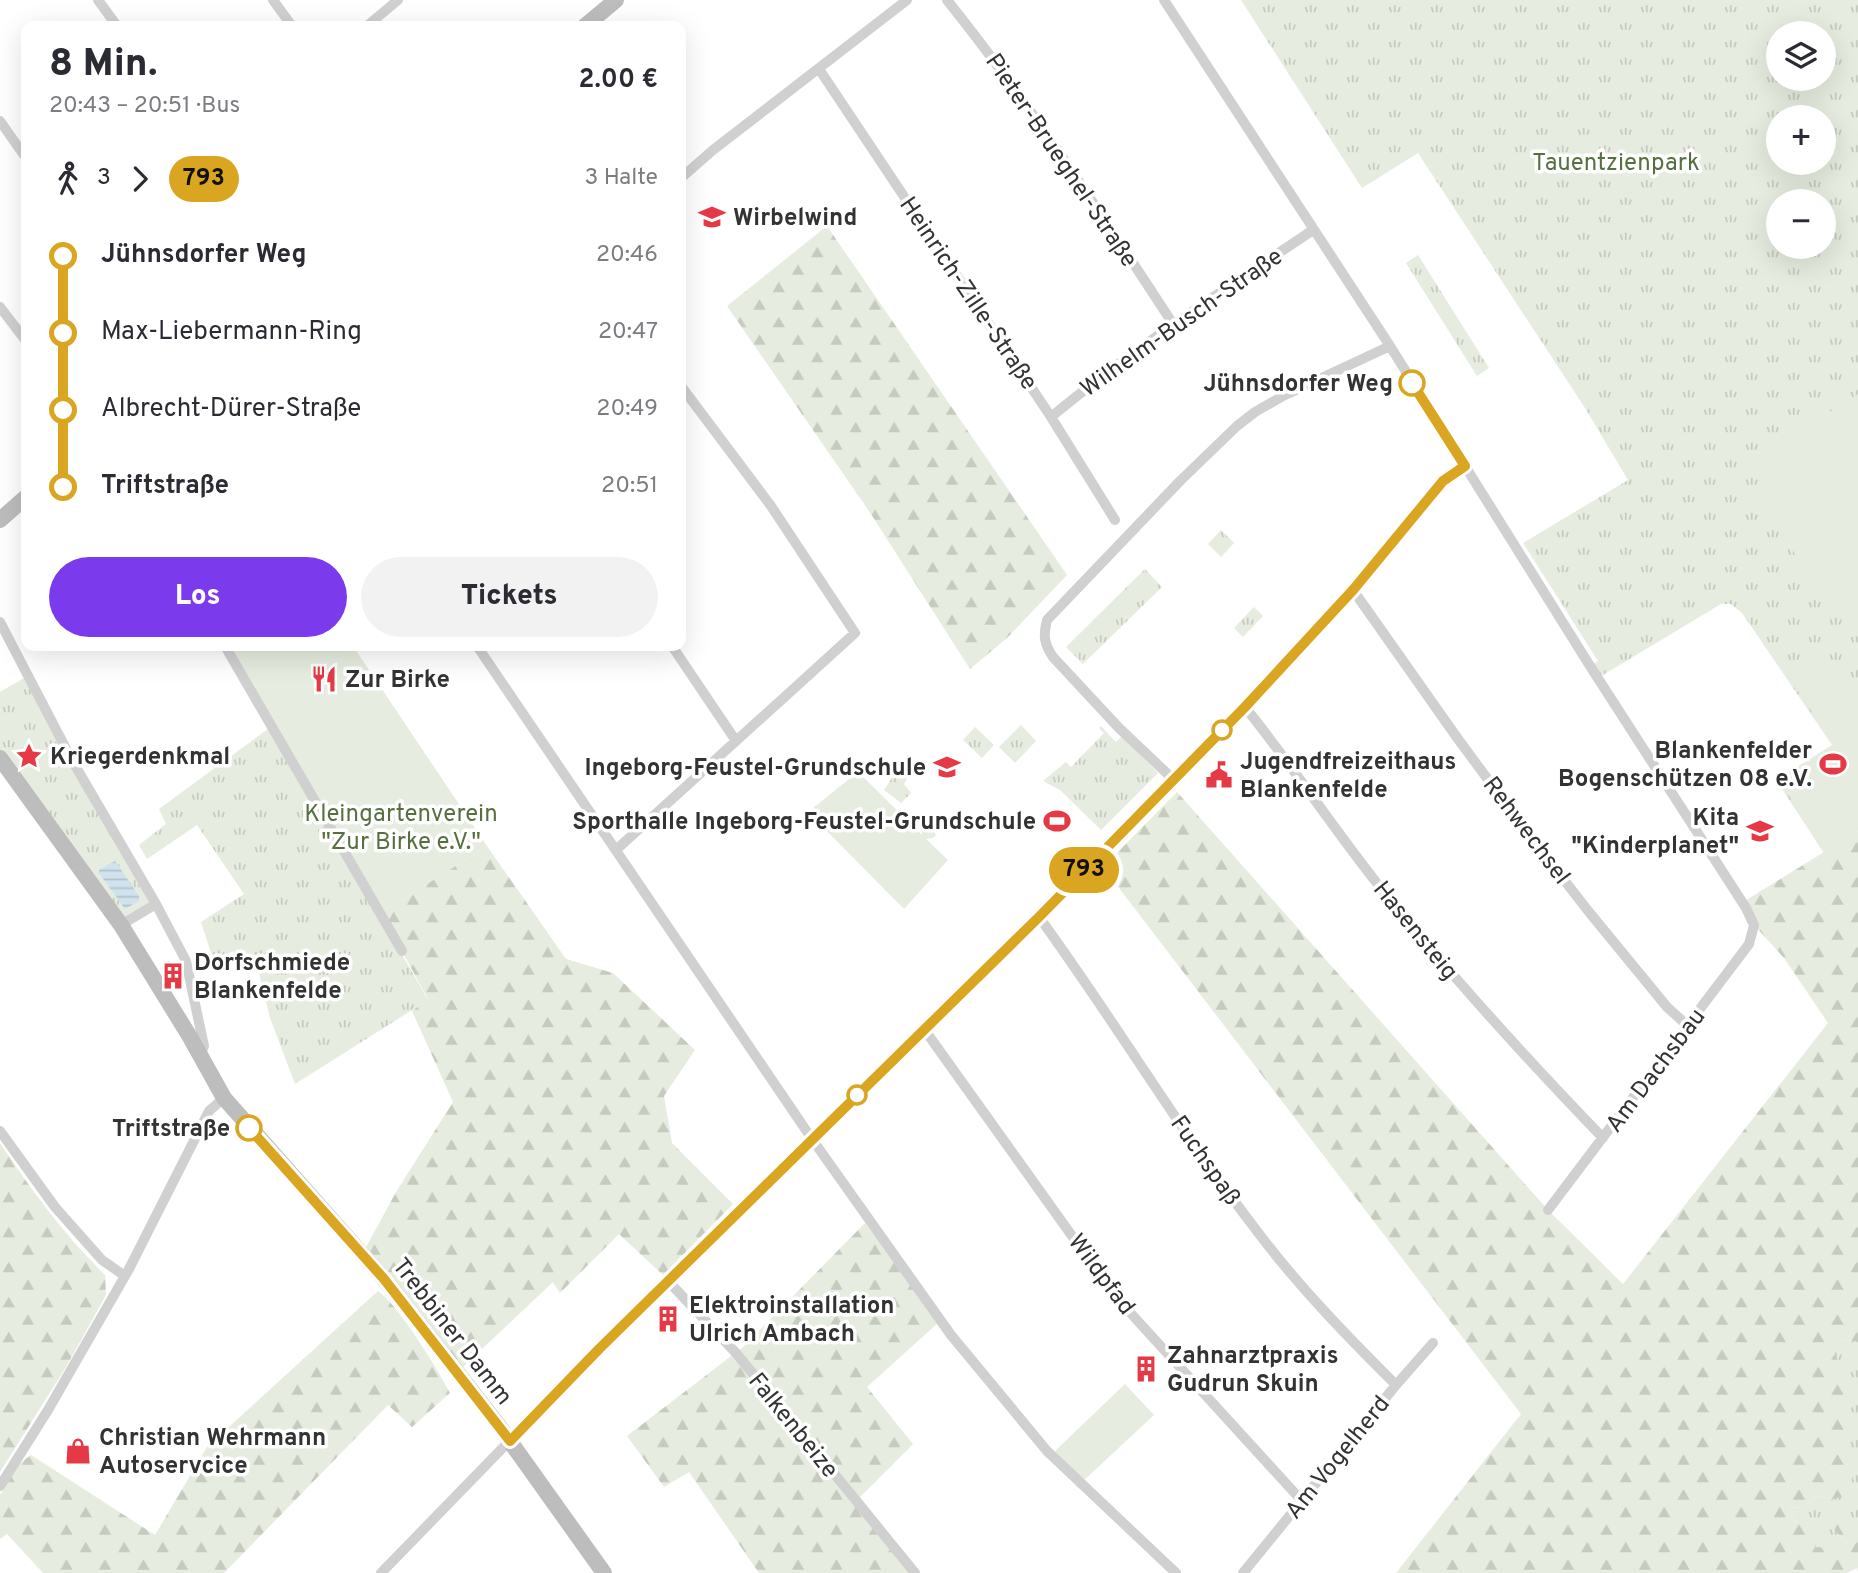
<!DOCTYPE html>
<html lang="de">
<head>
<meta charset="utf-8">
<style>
	body { margin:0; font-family:Overpass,sans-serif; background:#f2f2f3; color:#2b2b33; height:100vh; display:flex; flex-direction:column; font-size:26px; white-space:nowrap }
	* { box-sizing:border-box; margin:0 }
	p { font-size:23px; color:#7c7c81 }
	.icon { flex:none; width:38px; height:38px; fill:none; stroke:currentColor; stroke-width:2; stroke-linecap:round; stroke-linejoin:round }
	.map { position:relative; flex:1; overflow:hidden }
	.side { position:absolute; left:21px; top:21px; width:665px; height:630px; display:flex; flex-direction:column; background:#fff; border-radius:14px; box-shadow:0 7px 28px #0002 }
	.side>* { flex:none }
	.badge { padding:0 14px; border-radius:23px; font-size:24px; line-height:46px }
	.controls { position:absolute; left:1766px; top:21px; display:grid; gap:14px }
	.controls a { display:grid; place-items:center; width:70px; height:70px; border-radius:50%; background:#fff; box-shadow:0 7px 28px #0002; font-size:35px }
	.map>.badge { position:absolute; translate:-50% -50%; box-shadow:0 0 0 4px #fff }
	.legs { display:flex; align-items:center; gap:10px; height:77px; padding:0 28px; font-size:23px }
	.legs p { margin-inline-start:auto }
	.summary { display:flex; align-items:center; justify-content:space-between; height:119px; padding:0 28px }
	h1 { font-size:38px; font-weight:800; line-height:52px }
	.button { display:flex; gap:14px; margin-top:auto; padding:14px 28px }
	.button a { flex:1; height:80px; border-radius:42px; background:#7c3aed; color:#fff; font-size:28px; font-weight:800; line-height:80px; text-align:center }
	.button a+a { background:#f2f2f3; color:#2b2b33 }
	ul { padding:0 28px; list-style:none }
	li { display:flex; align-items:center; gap:24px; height:77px; font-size:26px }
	li i { display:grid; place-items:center; width:10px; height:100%; margin:0 9px; background:currentColor }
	li i::after { content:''; width:18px; height:18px; margin:-9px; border:5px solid; border-radius:50%; background:#fff }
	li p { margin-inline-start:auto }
	li:first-child i { background:linear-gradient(#0000 50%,currentColor 0) }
	li:last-child i { background:linear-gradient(currentColor 50%,#0000 0) }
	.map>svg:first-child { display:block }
</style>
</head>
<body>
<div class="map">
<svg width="1858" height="1573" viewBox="0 0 1858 1573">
	<defs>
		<pattern id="grass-tufts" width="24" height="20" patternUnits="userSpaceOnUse" patternTransform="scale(1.75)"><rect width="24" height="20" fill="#e6ecdf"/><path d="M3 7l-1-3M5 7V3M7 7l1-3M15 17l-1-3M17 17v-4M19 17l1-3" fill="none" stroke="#c6cbc0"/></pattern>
		<pattern id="forest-firs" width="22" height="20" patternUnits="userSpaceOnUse" patternTransform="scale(1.75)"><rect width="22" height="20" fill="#e6ecdf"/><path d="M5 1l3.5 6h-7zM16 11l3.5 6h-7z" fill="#c6cbc0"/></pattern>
		<pattern id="water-rules" width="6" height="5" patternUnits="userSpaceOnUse" patternTransform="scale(1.75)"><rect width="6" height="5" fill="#cfe2ee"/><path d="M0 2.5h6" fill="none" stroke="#b2c2cd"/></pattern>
	</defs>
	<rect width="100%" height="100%" fill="#fff"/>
	<path fill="url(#grass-tufts)" fill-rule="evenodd" d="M1241 0H1858V831L1824 853 1776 780 1832 745 1742 613 1731 604H1721L1598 678 1590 666 1598 661 1523 543 1628 480 1585 408 1418 153 1362 188ZM1778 33H1824V79H1778ZM1778 117H1824V163H1778ZM1778 201H1824V247H1778Z
		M1418 255 1489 368 1477 376 1406 263Z
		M1221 530 1234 543 1221 557 1208 544Z
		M1145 569 1162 587 1083 664 1066 647Z
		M1254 607 1263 616 1243 637 1234 628Z
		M24 678 156 904 121 925 0 758V692Z
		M1021 725 1036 741 1015 763 999 747Z
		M272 726 428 1000 295 1084 270 1018 258 969 239 973 233 951 214 962 201 922 244 894 197 825 147 859 139 845 166 824 159 809Z
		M1101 726 1116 742 1122 736 1158 773 1101 830 1060 790 1043 781 1066 762 1071 767 1104 733 1099 728Z
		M975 727 994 745 982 758 963 740Z
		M903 761 912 769 904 784 911 793 901 803 884 790Z
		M1843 1339 1858 1342V1530L1836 1532 1847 1544 1841 1551 1815 1547 1809 1537 1796 1524 1789 1508 1805 1507 1814 1496 1833 1499 1837 1446 1823 1350Z"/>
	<path fill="url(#forest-firs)" d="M827 226 1067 575 1007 638 970 669 869 511 727 306Z
		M1177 792 1548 1210 1623 1284 1828 1023 1784 958 1754 925 1743 902 1858 831V1342L1843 1339 1824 1350 1836 1356 1853 1404 1837 1446 1854 1473 1845 1496 1833 1499 1814 1496 1805 1507 1789 1508 1796 1524 1821 1521V1529L1809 1537 1816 1547 1842 1550 1847 1544 1836 1532 1831 1522 1840 1511 1850 1519 1852 1529 1858 1530V1573L1857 1568 1847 1573H1396L1521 1414 1103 867Z
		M487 846 566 959 613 973 695 1050 664 1096 672 1143 733 1204 663 1275 619 1234 560 1293 553 1282 463 1367 364 1251 396 1192 453 1102 412 1011 428 999 381 913Z
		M0 1143C32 1191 64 1235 105 1275L106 1295 66 1367 0 1472Z
		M865 1223 939 1322 867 1387 913 1444 860 1497 920 1573H759L689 1472 664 1487 627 1436 743 1347Z
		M378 1291C397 1303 439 1371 450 1393L412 1427 388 1405 224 1573H43L7 1534 0 1539V1495L19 1464 31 1455 155 1535 207 1447Z"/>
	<path fill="#e6ecdf" d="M1858 394V638L1772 523 1755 459Z
		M225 646H353L487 846 381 913Z
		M1821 659 1858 703V823L1820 847 1780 781 1835 747 1790 679Z
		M858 772 922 835V826H930L936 835 933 838 926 839 948 860 904 909 808 812Z
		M1125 1384 1154 1415 1082 1482 1055 1451Z"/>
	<path fill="url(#water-rules)" d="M115 861 139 896V901L125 909 99 873V870Z"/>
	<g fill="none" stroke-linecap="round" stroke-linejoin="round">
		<path stroke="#d0d0d0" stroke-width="10" d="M98 0 117 26
			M273 0 292 26
			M947 0C1029 102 1101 214 1173 324
			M1164 0 1390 346 1590 666 1746 908 1754 925 1749 944 1548 1210
			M367 26 398 0
			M819 69 1051 417 1115 520
			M0 121 26 158
			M681 178 713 150 907 0
			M0 307 26 341
			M1051 417C1134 348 1224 290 1313 230
			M1353 590 1458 739 1529 835 1589 912 1667 1007 1688 1026
			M0 622 73 762 156 904 186 961 204 1046 200 1055
			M225 646 402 951
			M477 646 812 1139 951 1335 1047 1451 1176 1573
			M672 646 736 741
			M1245 707C1291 764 1331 825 1376 882 1447 972 1524 1056 1603 1138
			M1173 779 1119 728 1053 657C1044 644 1043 635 1047 620L1181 480 1237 426 1255 412 1283 396 1390 346
			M617 849 855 633 771 506 681 386
			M1039 917C1115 1021 1181 1133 1260 1235 1301 1289 1348 1337 1396 1385
			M121 925 156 904
			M924 1029 1115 1296 1302 1501
			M0 1131 55 1207 102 1260 125 1276
			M668 1281 736 1353 915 1573
			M0 1486 48 1410 129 1269 209 1111 224 1098
			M381 1573 599 1349 1039 917 1245 707 1353 590 1442 481 1465 466
			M1243 1573 1396 1385 1433 1343"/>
		<path stroke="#bdbdbd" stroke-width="16" d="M585 26 616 0
			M0 520 26 497
			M0 758 121 925 190 1037 224 1098 384 1279 499 1426 604 1573"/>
	</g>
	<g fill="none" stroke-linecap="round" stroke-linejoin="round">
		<g stroke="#fff" stroke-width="16">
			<path id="line-1" d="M249 1128 384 1279 510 1441 599 1349 1039 917 1245 707 1353 590 1443 481 1465 466 1412 383"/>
		</g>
		<use href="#line-1" stroke="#daa520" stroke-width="10"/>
	</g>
	<defs>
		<g id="school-bare" transform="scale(2.1)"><path d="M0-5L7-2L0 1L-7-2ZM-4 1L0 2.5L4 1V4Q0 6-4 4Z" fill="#e63946" stroke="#fff" stroke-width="2.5" paint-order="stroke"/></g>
		<g id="restaurant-bare" transform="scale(2.1)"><path d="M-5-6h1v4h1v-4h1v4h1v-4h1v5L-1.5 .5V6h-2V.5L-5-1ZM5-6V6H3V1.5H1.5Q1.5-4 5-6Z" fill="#e63946" stroke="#fff" stroke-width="2.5" paint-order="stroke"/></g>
		<g id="sight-bare" transform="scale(2.1)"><path d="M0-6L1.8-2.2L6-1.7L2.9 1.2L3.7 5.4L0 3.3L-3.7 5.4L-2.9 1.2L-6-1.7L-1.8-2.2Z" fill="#e63946" stroke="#fff" stroke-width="2.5" paint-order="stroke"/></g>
		<g id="stadium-bare" transform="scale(2.1)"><path d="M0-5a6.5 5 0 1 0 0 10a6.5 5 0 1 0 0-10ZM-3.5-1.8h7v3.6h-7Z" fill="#e63946" stroke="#fff" stroke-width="2.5" paint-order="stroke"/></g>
		<g id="civic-bare" transform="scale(2.1)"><path d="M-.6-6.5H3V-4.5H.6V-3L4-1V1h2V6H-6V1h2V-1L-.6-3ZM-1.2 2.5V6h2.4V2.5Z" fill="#e63946" stroke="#fff" stroke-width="2.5" paint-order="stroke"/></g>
		<g id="building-bare" transform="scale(2.1)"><path d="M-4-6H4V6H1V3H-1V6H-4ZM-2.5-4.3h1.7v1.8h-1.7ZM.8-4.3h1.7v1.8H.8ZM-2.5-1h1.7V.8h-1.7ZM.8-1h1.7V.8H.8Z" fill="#e63946" stroke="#fff" stroke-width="2.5" paint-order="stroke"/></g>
		<g id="shop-bare" transform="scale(2.1)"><path d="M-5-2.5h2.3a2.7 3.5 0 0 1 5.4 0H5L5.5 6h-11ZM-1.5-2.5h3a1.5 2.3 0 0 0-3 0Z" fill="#e63946" stroke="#fff" stroke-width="2.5" paint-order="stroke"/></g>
	</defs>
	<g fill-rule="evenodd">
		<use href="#school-bare" x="712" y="217"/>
		<use href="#restaurant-bare" x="324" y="679"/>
		<use href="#sight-bare" x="29" y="756"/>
		<use href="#stadium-bare" x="1833" y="764"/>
		<use href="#school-bare" x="947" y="767"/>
		<use href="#civic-bare" x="1219" y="775"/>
		<use href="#stadium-bare" x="1057" y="821"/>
		<use href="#school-bare" x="1760" y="831"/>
		<use href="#building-bare" x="173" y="976"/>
		<use href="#building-bare" x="668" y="1319"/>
		<use href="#building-bare" x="1146" y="1369"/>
		<use href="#shop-bare" x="78" y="1451"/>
	</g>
	<g fill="#fff" stroke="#daa520" stroke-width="3.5">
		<circle cx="1412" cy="383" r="12"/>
		<circle cx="1222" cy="730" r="9"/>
		<circle cx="857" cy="1095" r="9"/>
		<circle cx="249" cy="1128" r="12"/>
	</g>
	<g text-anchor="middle" stroke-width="7" stroke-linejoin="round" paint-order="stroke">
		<g font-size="24" fill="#333" stroke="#fff">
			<text transform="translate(1062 160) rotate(56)" y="8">Pieter-Brueghel-Straße</text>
			<text transform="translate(969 293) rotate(56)" y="8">Heinrich-Zille-Straße</text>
			<text transform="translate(1181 322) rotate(-35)" y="8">Wilhelm-Busch-Straße</text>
			<text transform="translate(1527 830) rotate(53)" y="8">Rehwechsel</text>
			<text transform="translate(1416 930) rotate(51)" y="8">Hasensteig</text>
			<text transform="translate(1655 1070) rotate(-53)" y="8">Am Dachsbau</text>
			<text transform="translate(1206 1160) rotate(55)" y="8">Fuchspaß</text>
			<text transform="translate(1102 1274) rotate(53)" y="8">Wildpfad</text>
			<text transform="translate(453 1331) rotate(52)" y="8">Trebbiner Damm</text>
			<text transform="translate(794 1425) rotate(51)" y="8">Falkenbeize</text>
			<text transform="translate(1337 1457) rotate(-51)" y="8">Am Vogelherd</text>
		</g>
		<g font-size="24" fill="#56703f" stroke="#fff">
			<text x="1616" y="170">Tauentzienpark</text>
			<text x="401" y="821">Kleingartenverein<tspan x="401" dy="28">"Zur Birke e.V."</tspan></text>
		</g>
		<g font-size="24" font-weight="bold" fill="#333" stroke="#fff" text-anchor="start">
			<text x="733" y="225">Wirbelwind</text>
			<text x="345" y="687">Zur Birke</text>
			<text x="1812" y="758" text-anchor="end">Blankenfelder<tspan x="1812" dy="28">Bogenschützen 08 e.V.</tspan></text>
			<text x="50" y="764">Kriegerdenkmal</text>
			<text x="1240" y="769">Jugendfreizeithaus<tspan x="1240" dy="28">Blankenfelde</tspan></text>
			<text x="926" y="775" text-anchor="end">Ingeborg-Feustel-Grundschule</text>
			<text x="1739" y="825" text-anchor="end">Kita<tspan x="1739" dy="28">"Kinderplanet"</tspan></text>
			<text x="1036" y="829" text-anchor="end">Sporthalle Ingeborg-Feustel-Grundschule</text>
			<text x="194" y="970">Dorfschmiede<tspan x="194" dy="28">Blankenfelde</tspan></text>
			<text x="689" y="1313">Elektroinstallation<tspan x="689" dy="28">Ulrich Ambach</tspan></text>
			<text x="1167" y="1363">Zahnarztpraxis<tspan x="1167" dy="28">Gudrun Skuin</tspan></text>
			<text x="99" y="1445">Christian Wehrmann<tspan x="99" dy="28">Autoservcice</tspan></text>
		</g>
		<g font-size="24" font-weight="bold" fill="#333" stroke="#fff" text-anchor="end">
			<text x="1393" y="391">Jühnsdorfer Weg</text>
			<text x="230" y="1136">Triftstraße</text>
		</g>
	</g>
</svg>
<div class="controls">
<a><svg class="icon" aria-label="layers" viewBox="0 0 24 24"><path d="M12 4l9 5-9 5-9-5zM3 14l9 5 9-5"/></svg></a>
<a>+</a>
<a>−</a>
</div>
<b class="badge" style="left:1084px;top:870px;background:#daa520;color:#111">793</b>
<section class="side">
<div class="summary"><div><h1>8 Min.</h1><p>20:43 – 20:51 · Bus</p></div><b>2.00 €</b></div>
<div class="legs"><svg class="icon" aria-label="walk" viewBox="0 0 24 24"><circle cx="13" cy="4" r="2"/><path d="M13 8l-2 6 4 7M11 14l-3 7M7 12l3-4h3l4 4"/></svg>3<svg class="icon" aria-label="forward" viewBox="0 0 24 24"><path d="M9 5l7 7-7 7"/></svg><b class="badge" style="background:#daa520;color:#111">793</b><p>3 Halte</p></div>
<ul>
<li><i style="color:#daa520"></i><b>Jühnsdorfer Weg</b><p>20:46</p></li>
<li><i style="color:#daa520"></i><span>Max-Liebermann-Ring</span><p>20:47</p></li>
<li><i style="color:#daa520"></i><span>Albrecht-Dürer-Straße</span><p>20:49</p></li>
<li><i style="color:#daa520"></i><b>Triftstraße</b><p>20:51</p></li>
</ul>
<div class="button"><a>Los</a><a>Tickets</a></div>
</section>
</div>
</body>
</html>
